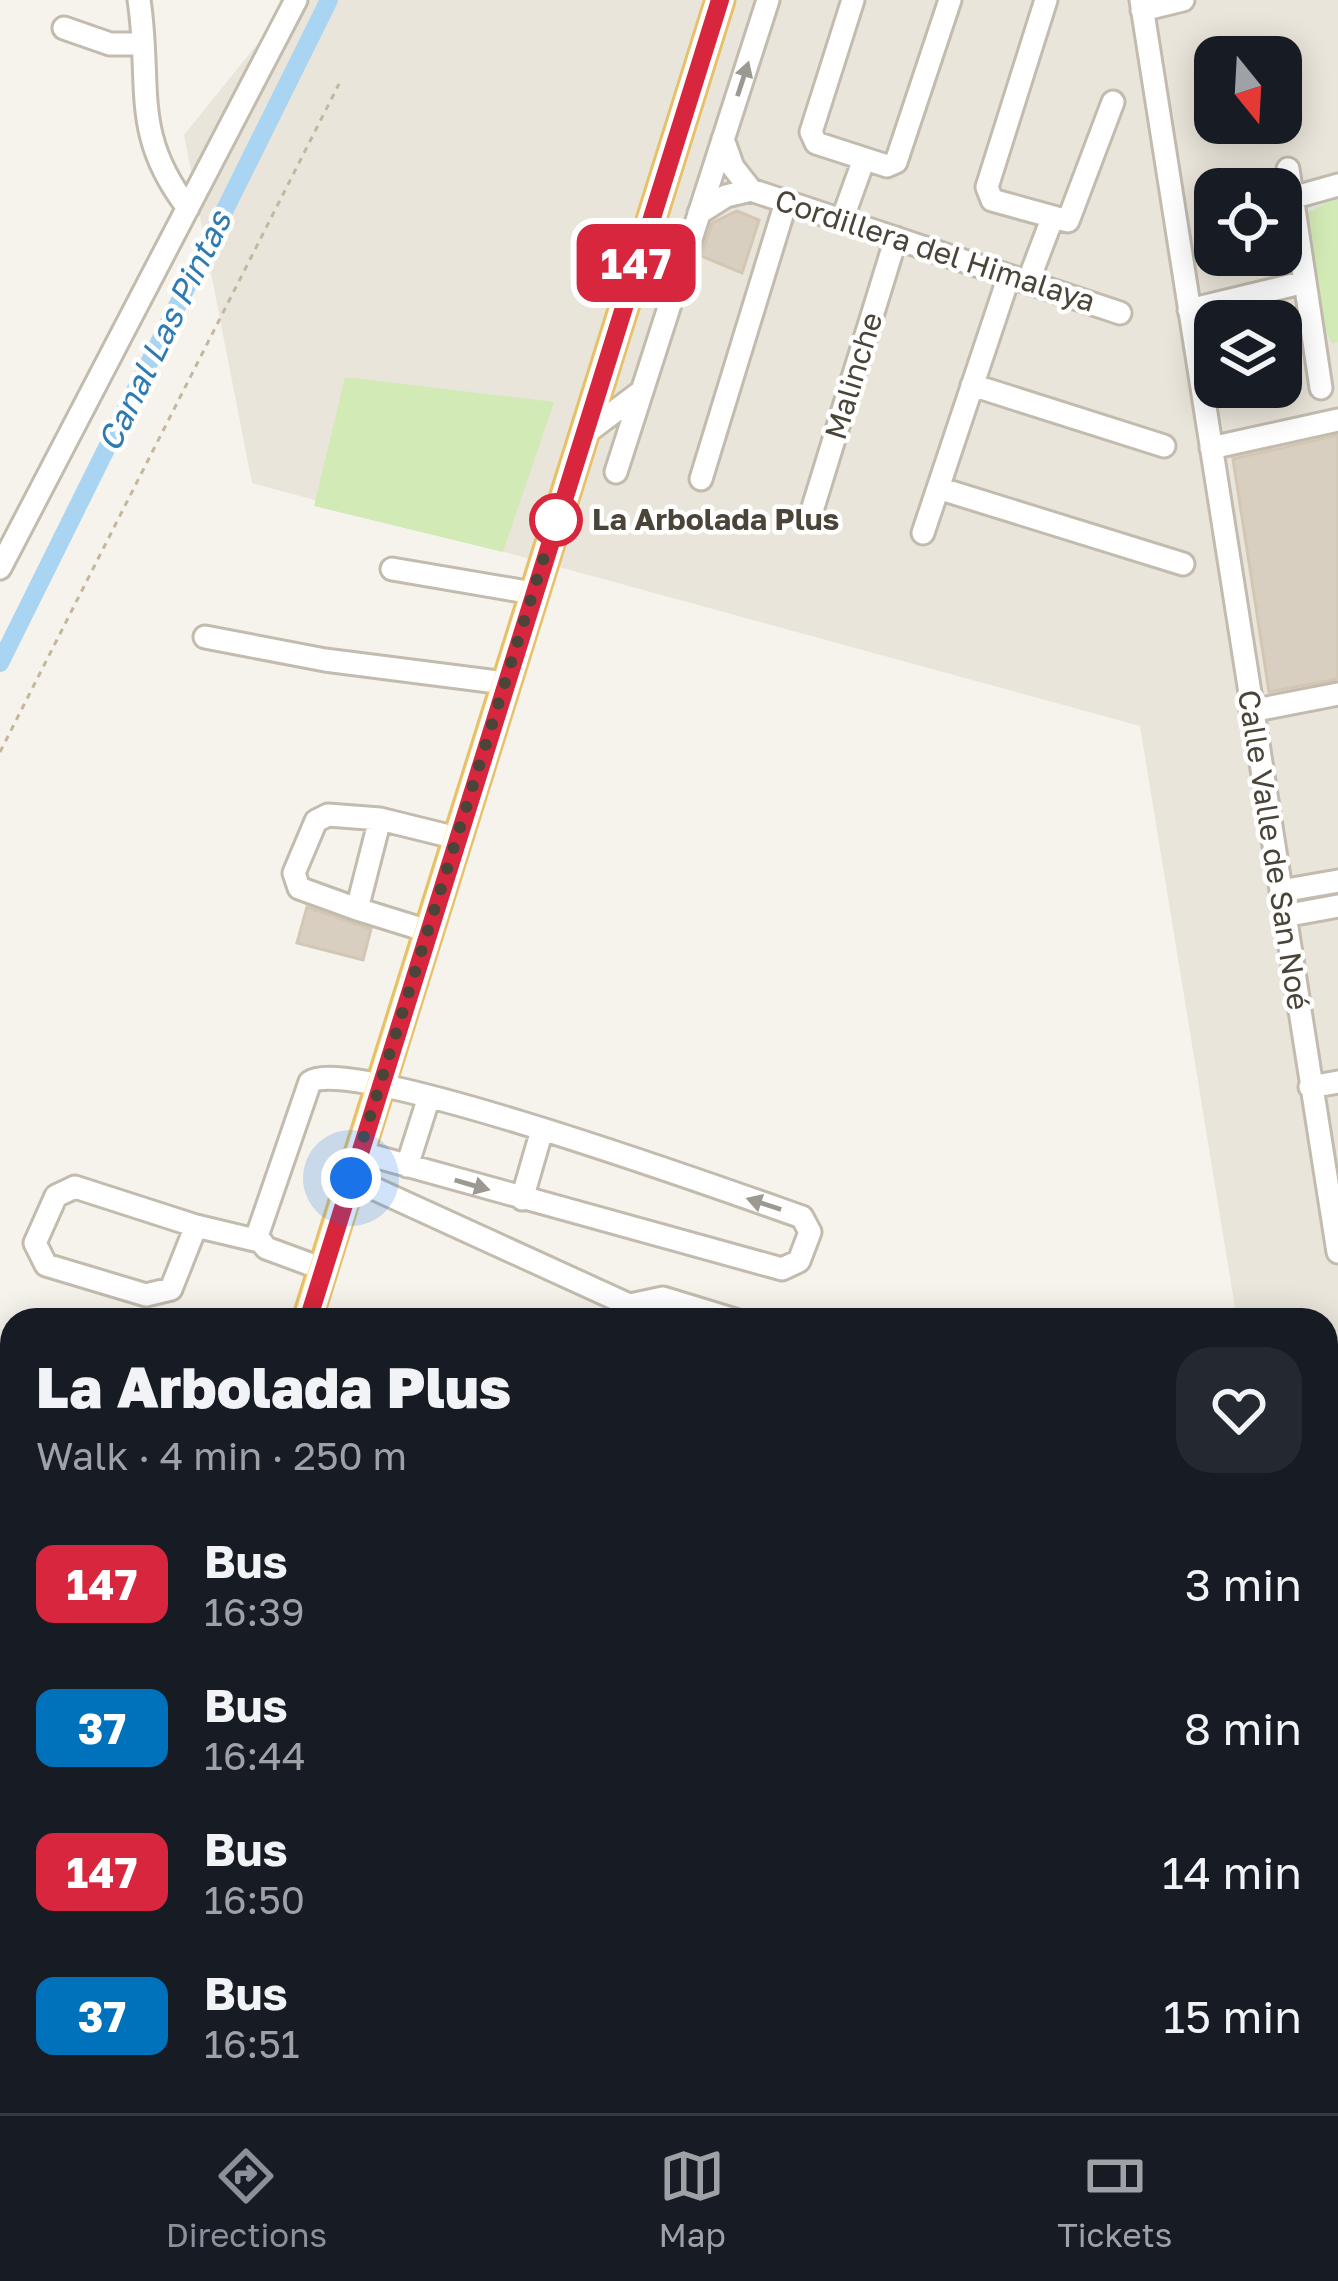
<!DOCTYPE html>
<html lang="en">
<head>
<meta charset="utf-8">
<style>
	body { margin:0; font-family:"Golos Text",sans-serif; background:#242831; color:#f1f3f6; height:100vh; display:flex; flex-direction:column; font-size:45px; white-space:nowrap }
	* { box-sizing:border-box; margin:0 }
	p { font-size:39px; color:#9ea1a6 }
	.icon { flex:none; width:66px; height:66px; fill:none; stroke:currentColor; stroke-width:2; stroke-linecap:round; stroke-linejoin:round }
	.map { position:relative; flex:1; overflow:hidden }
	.sheet { position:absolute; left:0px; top:1308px; width:1338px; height:807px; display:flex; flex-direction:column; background:#171b24; border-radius:36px 36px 0 0; box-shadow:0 6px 30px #0003 }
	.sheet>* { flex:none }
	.badge { padding:0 24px; border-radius:18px; font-size:42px; line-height:78px }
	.needle { width:78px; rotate:162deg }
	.fabs { position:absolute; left:1194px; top:36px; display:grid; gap:24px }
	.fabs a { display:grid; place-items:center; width:108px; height:108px; border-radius:24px; background:#171b24; box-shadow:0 6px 30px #0003; font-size:60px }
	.you { position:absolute; width:60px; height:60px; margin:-30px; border:9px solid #fff; border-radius:50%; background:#1a73e8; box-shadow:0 0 0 18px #1a73e833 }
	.map>.badge { position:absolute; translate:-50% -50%; box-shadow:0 0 0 6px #fff }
	.round { display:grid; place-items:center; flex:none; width:126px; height:126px; border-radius:36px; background:#242831 }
	.summary { display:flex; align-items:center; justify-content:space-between; height:204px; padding:0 36px }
	h1 { font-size:57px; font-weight:800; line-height:90px }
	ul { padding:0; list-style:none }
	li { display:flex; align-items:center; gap:36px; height:144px; padding:0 36px }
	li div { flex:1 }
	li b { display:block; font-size:45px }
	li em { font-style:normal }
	li .badge { min-width:132px; font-weight:700; text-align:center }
	.tabs { display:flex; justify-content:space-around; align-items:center; height:168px; border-top:3px solid #363941; background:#171b24; font-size:33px; color:#9ea1a6 }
	.tabs a { display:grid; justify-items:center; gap:6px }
	.tabs .on { color:#8c9099 }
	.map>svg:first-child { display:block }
</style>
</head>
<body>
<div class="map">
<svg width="1338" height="2113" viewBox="0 0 1338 2113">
	<rect width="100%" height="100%" fill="#f6f3ec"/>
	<path fill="#eae5da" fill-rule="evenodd" d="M293 0H1338V1941L1326 1867V1320H1237L1140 726 252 483 184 135ZM1215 57H1281V123H1215ZM1215 189H1281V255H1215ZM1215 321H1281V387H1215Z
		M91 2103H734L760 2113H87Z"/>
	<path fill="#d2eab5" d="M1338 197V342L1332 344 1324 327 1307 213Z
		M345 377 554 402 503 552 314 506Z
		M287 2103H431L427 2113H283Z"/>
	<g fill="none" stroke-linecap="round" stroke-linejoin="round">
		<path stroke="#a9d4f2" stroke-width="18" d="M0 663 329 0"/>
	</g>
	<path fill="#d8cfc1" stroke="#d3c7b4" stroke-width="3" d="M737 211 759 220 742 273 701 256 712 223Z
		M1338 435V679L1269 692 1233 459Z
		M307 907 371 929 363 960 297 943Z"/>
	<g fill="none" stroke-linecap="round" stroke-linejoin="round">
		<g stroke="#c2bbae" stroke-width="27">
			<path id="minor" d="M139 0C152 86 130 133 188 208
				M853 0 811 132 816 143 887 166 896 162 950 0
				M1046 0 987 187 992 200 1068 221 1113 102
				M1141 0 1338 1252
				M1142 10 1183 0
				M64 28 110 44H143
				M723 139 733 167 751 190
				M1288 169 1321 388
				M751 190 1120 313
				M1292 198 1338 185
				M699 213 726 196 751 190
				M842 220 864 159
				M1028 282 1052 219
				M1189 310 1305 282
				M972 385 1164 446
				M582 436 642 391
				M1211 448 1338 420
				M616 472 768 0
				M701 479 786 202
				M938 488 1183 564
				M811 514 896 238
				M923 533 1009 276
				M0 568 296 0
				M392 569 533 593
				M205 637 325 660 505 683
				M1251 711 1338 694
				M1281 891 1338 881
				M357 909 299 888 294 873 316 821 328 815 380 819
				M1284 916 1338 906
				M428 931 357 909 380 819 457 838
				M1310 1087 1338 1082
				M407 1166 429 1097
				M351 1178 662 1320
				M75 1187 196 1226 171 1289 146 1295 46 1265 35 1243 56 1196Z
				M522 1199 542 1130
				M196 1226 259 1241
				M323 1269 266 1248 257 1236 310 1082C350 1054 736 1194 802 1217L810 1232 799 1261 782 1269 359 1152
				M630 1305 663 1298 735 1320
				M0 1745 12 1748
				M65 2103 90 2113
				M175 2103 185 2113
				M611 2103 637 2113
				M838 2103 863 2112 878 2103
				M263 2113 266 2103
				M477 2113 480 2103"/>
		</g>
		<g stroke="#e6c16a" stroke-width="33">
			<path id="major" d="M307 1320 720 0
				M58 2113 61 2103"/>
		</g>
		<path stroke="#c4b79f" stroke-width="3" stroke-dasharray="6 6" stroke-linecap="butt" d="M0 752 339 84"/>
		<use href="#minor" stroke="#fff" stroke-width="21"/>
		<use href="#major" stroke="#ffe39c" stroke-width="27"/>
	</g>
	<defs><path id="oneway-solid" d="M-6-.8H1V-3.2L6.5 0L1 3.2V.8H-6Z" transform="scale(3)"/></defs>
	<g fill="#9c9892">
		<use href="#oneway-solid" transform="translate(743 79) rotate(-72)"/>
		<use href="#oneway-solid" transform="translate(472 1185) rotate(16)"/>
		<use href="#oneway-solid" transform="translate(764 1204) rotate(-162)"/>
	</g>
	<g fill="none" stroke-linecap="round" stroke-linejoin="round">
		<g stroke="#fff" stroke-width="27">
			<path id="line" d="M308 1320 720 0"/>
		</g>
		<use href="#line" stroke="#d7263d" stroke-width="18"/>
		<path stroke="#4b4439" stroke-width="12" stroke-dasharray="0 21.6" d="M351 1178 557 515 556 520"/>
	</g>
	<circle fill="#fff" stroke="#d7263d" stroke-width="6" cx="556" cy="520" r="24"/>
	<g text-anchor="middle" stroke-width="9" stroke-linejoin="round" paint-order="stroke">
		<g font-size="30" fill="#4b4439" stroke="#fff">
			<text transform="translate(935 251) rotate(18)" y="10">Cordillera del Himalaya</text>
			<text transform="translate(854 376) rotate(-73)" y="10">Malinche</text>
			<text transform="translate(1273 850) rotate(81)" y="10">Calle Valle de San Noé</text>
		</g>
		<g font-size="30" font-weight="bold" fill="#4b4439" stroke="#fff" text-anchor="start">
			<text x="592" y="530">La Arbolada Plus</text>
		</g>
		<g font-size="33" font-style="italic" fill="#2e7ab2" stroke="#fff">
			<text transform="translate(164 331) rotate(-64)" y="12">Canal Las Pintas</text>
		</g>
	</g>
</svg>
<div class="fabs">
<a><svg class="needle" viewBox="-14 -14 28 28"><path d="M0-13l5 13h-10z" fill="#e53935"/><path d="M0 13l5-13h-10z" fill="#9ea1a6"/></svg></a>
<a><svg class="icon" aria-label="locate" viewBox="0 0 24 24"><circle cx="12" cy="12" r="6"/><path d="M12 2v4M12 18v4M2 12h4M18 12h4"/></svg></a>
<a><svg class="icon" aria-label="layers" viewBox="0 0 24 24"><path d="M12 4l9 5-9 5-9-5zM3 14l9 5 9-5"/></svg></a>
</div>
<div class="you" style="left:351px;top:1178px"></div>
<b class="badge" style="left:636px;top:263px;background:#d7263d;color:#fff">147</b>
<section class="sheet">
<div class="summary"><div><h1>La Arbolada Plus</h1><p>Walk · 4 min · 250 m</p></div><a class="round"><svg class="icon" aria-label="heart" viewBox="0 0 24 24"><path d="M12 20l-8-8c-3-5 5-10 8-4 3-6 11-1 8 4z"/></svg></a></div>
<ul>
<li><span class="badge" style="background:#d7263d;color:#fff">147</span><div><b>Bus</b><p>16:39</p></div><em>3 min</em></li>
<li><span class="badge" style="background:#0072bc;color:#fff">37</span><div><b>Bus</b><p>16:44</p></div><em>8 min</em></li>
<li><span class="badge" style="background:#d7263d;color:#fff">147</span><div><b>Bus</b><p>16:50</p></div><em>14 min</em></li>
<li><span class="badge" style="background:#0072bc;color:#fff">37</span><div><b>Bus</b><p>16:51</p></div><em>15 min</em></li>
</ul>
</section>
</div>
<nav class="tabs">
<a class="on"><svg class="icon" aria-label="directions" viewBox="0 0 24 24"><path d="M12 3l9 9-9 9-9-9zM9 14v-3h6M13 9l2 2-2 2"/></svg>Directions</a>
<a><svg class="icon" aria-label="map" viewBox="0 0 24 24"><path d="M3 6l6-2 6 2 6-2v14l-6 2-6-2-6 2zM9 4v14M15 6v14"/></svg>Map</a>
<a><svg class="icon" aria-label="tickets" viewBox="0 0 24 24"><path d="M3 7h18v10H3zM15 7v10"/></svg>Tickets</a>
</nav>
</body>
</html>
